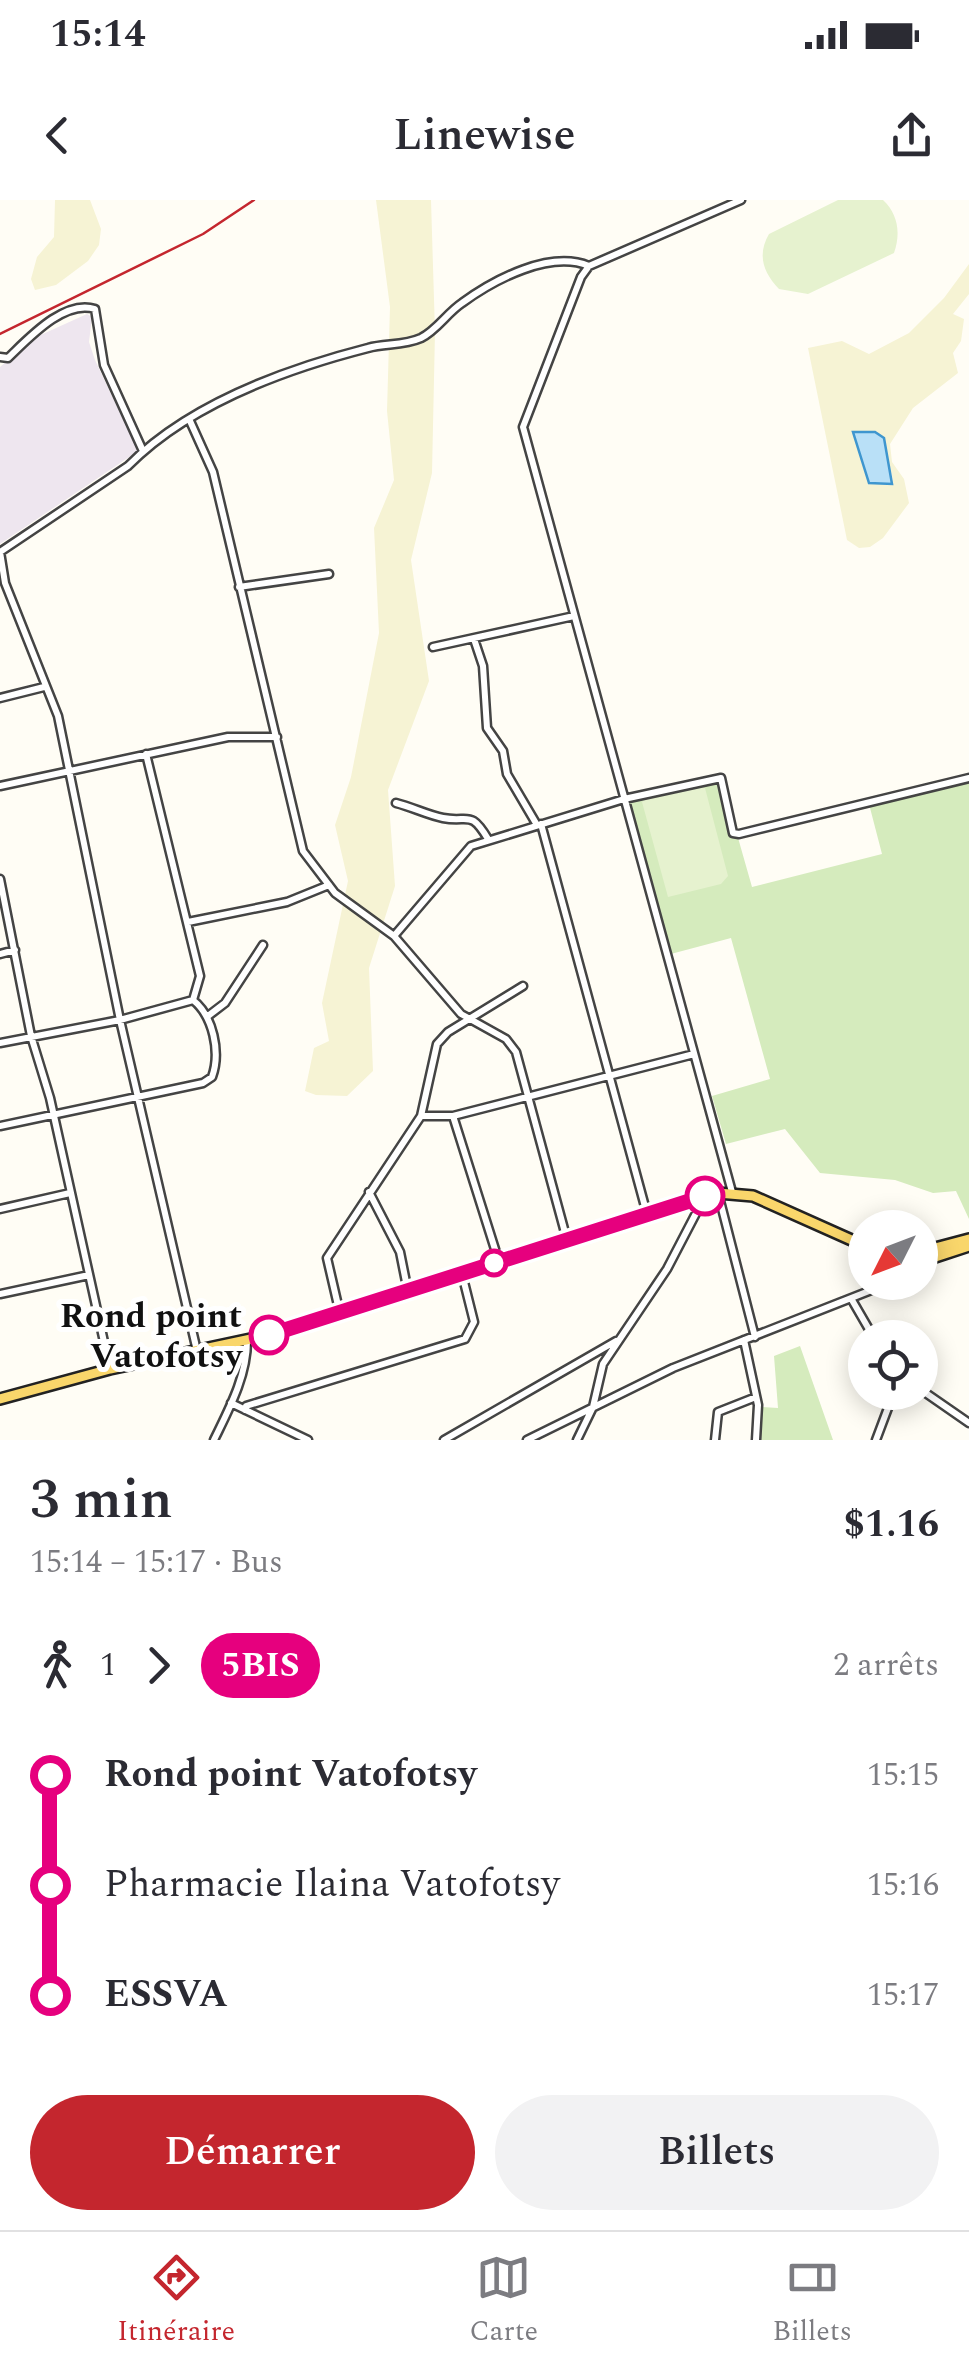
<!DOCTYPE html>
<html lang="fr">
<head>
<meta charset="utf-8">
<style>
	body { margin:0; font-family:Spectral,serif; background:#f2f2f3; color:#2b2b33; height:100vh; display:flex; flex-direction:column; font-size:38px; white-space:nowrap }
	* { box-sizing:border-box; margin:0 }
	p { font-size:32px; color:#7c7c81 }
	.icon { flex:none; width:55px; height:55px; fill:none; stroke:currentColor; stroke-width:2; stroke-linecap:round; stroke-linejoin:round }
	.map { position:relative; height:1240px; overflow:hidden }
	.drawer { display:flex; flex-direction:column; background:#fff; flex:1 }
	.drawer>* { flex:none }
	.badge { padding:0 20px; border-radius:32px; font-size:35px; line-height:65px }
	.needle { width:65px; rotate:228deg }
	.fabs { position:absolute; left:848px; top:1010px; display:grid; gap:20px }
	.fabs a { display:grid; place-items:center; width:90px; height:90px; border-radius:50%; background:#fff; box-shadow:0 5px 25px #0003; font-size:50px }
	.map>.badge { position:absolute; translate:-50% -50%; box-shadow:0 0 0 5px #fff }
	.legs { display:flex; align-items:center; gap:15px; height:110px; padding:0 30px; font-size:32px }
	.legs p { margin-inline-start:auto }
	.summary { display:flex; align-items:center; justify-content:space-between; height:170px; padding:0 30px }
	h1 { font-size:55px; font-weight:600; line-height:75px }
	.primary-button { display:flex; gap:20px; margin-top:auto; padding:20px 30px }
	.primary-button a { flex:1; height:115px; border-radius:60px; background:#c4262e; color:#fff; font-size:40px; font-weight:600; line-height:115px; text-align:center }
	.primary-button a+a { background:#f2f2f3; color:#2b2b33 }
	ul { padding:0 30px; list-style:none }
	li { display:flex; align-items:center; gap:35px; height:110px; font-size:38px }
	li i { display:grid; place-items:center; width:15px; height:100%; margin:0 12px; background:currentColor }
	li i::after { content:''; width:25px; height:25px; margin:-12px; border:8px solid; border-radius:50%; background:#fff }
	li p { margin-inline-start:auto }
	li:first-child i { background:linear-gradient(#0000 50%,currentColor 0) }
	li:last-child i { background:linear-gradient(currentColor 50%,#0000 0) }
	.status { display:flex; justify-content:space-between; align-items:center; height:70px; padding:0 50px; background:#fff; direction:ltr }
	.status svg { height:28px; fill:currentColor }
	header { display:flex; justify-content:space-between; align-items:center; height:130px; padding:0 30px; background:#fff; font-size:45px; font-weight:600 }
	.tab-bar { display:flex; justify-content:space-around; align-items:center; height:140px; border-top:2px solid #e1e1e2; background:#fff; font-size:28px; color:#7c7c81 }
	.tab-bar a { display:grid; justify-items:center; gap:5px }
	.tab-bar .on { color:#c4262e }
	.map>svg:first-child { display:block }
</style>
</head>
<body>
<div class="status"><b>15:14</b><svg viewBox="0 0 49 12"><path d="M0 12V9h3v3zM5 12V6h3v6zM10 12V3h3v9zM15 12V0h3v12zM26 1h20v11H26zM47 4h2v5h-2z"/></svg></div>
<header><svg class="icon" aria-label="back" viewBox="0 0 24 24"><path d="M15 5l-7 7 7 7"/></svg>Linewise<svg class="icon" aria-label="share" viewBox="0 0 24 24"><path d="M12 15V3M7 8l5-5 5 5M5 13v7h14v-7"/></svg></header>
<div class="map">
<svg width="969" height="1240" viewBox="0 0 969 1240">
	<rect width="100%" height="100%" fill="#fffdf5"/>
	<path fill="#eee6ef" d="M87 114 92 117 89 142 95 160 138 251 0 344V167L34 138Z"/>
	<path fill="#f6f3d4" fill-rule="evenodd" d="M55 0H90L101 29 99 45 88 61 56 85 35 90 31 79 37 57 54 37Z
		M376 0H431L435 132 432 273 411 360 429 481 388 590 395 686 369 768 373 871 347 896 316 895 305 891 314 848 329 841 322 803 348 681 335 625 351 577 379 433 374 328 394 280 387 211 390 107Z
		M969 64V94L953 114 964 119 961 141 953 153 958 173 913 208 890 244 892 262 904 279 909 303 883 338 870 347 859 348 847 340 808 148 842 141 869 154 909 133 944 98ZM854 232H875L885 243 893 281Z"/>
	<path fill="#d5ebbd" d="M721 578 752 687 882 654 869 604 969 578V1019L956 991 933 993 895 980 820 973 785 929 726 944 712 896 770 879 731 738 667 755 624 599Z
		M800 1146 833 1240H759L761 1207 778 1208 774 1156Z"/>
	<path fill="#e6f2cf" d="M838 0H883C898 14 901 33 894 53L808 94 779 89C763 72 757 55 769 34Z
		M698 586 705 588 728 676 721 684 668 697 642 602 649 595Z"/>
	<path fill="#b9e0f7" stroke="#3f96cf" stroke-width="2.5" d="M853 232H875L884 238 892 284 869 283Z"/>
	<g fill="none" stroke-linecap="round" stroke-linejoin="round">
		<g stroke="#444" stroke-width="11">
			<path id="minor" d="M0 157 8 158C28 139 64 99 95 109L104 165 143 251
				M190 221 213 272 303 651 335 693 394 736 461 814 506 839 516 852 567 1040
				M239 387 329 374
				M474 439 483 466 487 528 503 551 507 574 537 625
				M433 447 574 416
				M0 498 44 487
				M0 586 228 537H277
				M396 603C412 607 428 615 443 618 469 623 470 609 488 639
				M541 624 647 1014
				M0 679 31 836 50 898 110 1169
				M188 722 287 702 329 685
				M394 736 471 646 624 599 721 578 733 633 739 634 969 578
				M0 754 15 750
				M208 816 225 803 263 745
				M0 843 120 820 193 800 200 776 146 554
				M421 916H453L694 854
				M453 916 499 1062
				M0 926 203 883 212 877C221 852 213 816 193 800
				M369 992 400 1052 408 1092
				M732 992 523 227 581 77 589 66 741 0
				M718 993 755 1137
				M0 1009 70 993
				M0 1094 89 1075
				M852 1100 874 1138
				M340 1114 327 1058 421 916 437 844 448 832 523 786
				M744 1140 758 1205 756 1240
				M197 1151 120 820 58 516 5 383 0 352 128 266C188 205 286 169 368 148 385 143 403 146 421 138 437 130 447 113 462 103 495 79 550 50 589 66
				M920 1189 969 1223
				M231 1203 308 1240
				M245 1210 246 1206 465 1139 474 1122 462 1074
				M214 1240C229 1209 247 1176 247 1141
				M444 1240 616 1141
				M527 1240 673 1168 892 1082
				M577 1240 593 1207 603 1164 667 1069 705 996
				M715 1240 718 1212 756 1197
				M876 1240 894 1192"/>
		</g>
		<g stroke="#222" stroke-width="14">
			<path id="major" d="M920 1052 969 1039
				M920 1062 969 1046
				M0 1199 110 1169 270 1135 718 993 753 996 865 1046"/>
		</g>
		<use href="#minor" stroke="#fff" stroke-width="6"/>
		<use href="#major" stroke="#f9d66b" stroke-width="9"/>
		<path stroke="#c4262e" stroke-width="2.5" d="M0 134 203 34 254 0"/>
	</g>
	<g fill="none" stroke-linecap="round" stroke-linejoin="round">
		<g stroke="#fff" stroke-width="22">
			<path id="line-1" d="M269 1135 705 996"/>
		</g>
		<use href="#line-1" stroke="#e6007e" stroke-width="15"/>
	</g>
	<g fill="#fff" stroke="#e6007e" stroke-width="5">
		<circle cx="705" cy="996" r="18"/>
		<circle cx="494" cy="1063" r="12"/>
		<circle cx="269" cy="1135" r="18"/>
	</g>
	<g text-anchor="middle" stroke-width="10" stroke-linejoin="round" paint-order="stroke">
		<g font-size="35" font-weight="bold" fill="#111" stroke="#fff" text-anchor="end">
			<text x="242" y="1127">Rond point<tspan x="242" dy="40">Vatofotsy</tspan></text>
		</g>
	</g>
</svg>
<div class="fabs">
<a><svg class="needle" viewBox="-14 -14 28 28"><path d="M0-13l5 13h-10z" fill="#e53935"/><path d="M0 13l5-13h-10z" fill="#7c7c81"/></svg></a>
<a><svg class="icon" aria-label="locate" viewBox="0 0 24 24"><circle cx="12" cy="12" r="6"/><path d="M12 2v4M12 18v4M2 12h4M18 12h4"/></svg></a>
</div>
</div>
<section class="drawer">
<div class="summary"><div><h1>3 min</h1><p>15:14 – 15:17 · Bus</p></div><b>$1.16</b></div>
<div class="legs"><svg class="icon" aria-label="walk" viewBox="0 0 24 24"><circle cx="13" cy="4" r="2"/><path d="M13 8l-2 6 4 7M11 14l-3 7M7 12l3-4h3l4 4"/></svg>1<svg class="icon" aria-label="forward" viewBox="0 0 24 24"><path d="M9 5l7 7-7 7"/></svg><b class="badge" style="background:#e6007e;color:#fff">5BIS</b><p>2 arrêts</p></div>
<ul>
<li><i style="color:#e6007e"></i><b>Rond point Vatofotsy</b><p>15:15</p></li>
<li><i style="color:#e6007e"></i><span>Pharmacie Ilaina Vatofotsy</span><p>15:16</p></li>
<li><i style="color:#e6007e"></i><b>ESSVA</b><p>15:17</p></li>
</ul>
<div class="primary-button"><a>Démarrer</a><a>Billets</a></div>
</section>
<nav class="tab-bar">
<a class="on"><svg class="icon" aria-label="directions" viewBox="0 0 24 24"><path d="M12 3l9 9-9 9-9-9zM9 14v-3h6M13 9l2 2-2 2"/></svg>Itinéraire</a>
<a><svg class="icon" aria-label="map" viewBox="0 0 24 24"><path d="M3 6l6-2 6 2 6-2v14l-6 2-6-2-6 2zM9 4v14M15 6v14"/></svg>Carte</a>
<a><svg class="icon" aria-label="tickets" viewBox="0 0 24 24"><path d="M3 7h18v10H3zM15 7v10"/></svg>Billets</a>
</nav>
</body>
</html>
